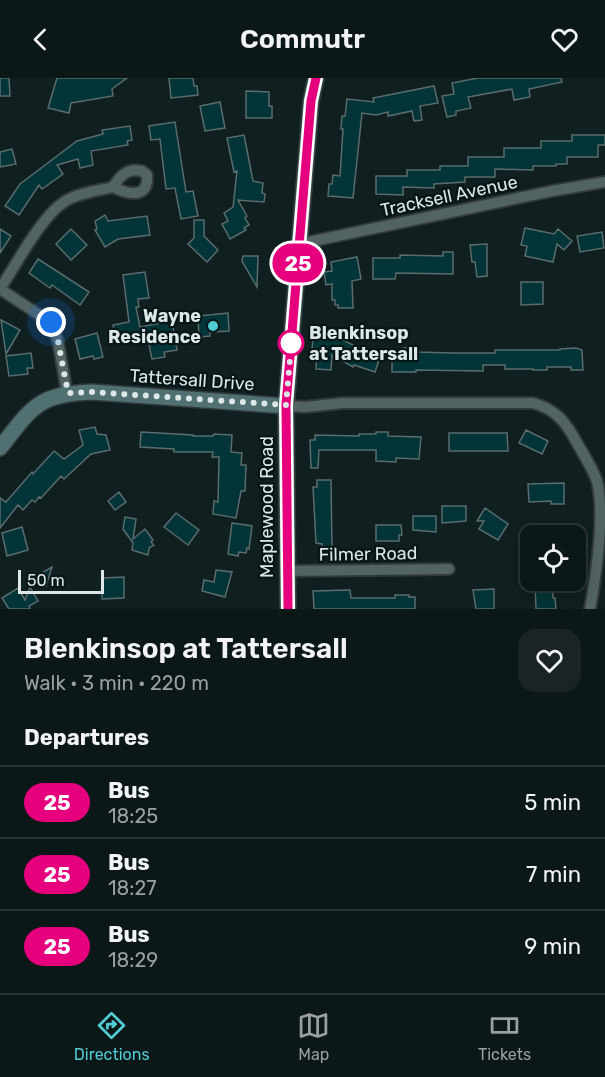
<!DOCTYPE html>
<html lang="en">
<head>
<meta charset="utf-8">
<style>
	body { margin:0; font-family:Rubik,sans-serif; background:#1a2425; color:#f1f3f6; height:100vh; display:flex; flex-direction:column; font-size:22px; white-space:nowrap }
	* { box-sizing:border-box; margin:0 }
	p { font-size:20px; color:#9a9fa2 }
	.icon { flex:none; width:33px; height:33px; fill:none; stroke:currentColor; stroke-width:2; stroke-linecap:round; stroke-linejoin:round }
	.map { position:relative; height:531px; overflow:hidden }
	.drawer { display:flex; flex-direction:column; background:#0c1718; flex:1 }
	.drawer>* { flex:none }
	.badge { padding:0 12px; border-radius:20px; font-size:21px; line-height:39px }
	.fabs { position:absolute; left:520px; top:447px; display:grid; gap:12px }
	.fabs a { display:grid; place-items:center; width:66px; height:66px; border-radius:12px; background:#0c1718; box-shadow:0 3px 15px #0003,0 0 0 2px #2c3637; font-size:30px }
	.scale { position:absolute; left:18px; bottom:15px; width:86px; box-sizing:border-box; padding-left:6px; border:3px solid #dde7e8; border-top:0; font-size:16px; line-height:21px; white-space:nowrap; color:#dde7e8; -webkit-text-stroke:4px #071617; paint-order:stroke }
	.you { position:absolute; width:30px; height:30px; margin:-15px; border:4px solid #fff; border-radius:50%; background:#1a73e8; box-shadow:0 0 0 9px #1a73e833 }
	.map>.badge { position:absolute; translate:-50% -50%; box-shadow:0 0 0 3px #fff }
	h2 { padding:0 24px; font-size:22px; line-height:54px }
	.round { display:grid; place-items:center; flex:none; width:63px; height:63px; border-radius:18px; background:#1a2425 }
	.headline { display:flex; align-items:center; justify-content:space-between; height:102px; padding:0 24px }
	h1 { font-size:28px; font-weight:600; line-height:45px }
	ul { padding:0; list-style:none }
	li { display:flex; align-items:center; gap:18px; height:72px; padding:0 24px; border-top:2px solid #2c3637 }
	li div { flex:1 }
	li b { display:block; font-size:22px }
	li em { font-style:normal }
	li .badge { min-width:66px; font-weight:700; text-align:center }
	header { display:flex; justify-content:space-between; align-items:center; height:78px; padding:0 24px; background:#0c1718; font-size:27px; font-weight:600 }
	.tabs { display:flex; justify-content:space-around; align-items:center; height:84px; border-top:2px solid #2c3637; background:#0c1718; font-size:16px; color:#9a9fa2 }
	.tabs a { display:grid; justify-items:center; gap:3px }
	.tabs .on { color:#51ccd3 }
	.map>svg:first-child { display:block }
</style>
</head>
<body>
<header><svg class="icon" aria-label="back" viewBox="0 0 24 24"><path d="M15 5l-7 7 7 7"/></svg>Commutr<svg class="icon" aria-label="heart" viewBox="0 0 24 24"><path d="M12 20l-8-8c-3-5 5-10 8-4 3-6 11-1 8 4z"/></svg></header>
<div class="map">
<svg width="605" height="531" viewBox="0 0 605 531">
	<rect width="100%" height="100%" fill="#101f20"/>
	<path fill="#033437" stroke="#5a6c6d" stroke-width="1.5" d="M0 0H9L10 18H0Z
		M57 0H127L112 11 113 18 71 25 69 35 48 30Z
		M169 0H193L194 8H197L198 17 171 20Z
		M478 0H561L562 4 529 11 530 19 514 22 512 11 468 19 471 30 456 33V37L447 39 442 18 454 16 452 5Z
		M434 8 438 25 420 28 422 42 414 43 412 33 388 38V34L376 37 362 35 353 120 328 118 329 106H332L333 97 340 98 343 51H341L342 38H345L347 21 374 24 373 20Z
		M246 13 269 14V28H272V40H246Z
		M220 24 225 50 205 53 200 28Z
		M175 44 186 114 193 113 198 138 181 141 175 110 166 111 160 61 151 62 149 48Z
		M130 48 132 62 127 63 128 67 91 73 93 87 80 90 78 81 57 87 63 96 42 111 39 107 19 137 5 128 20 106 77 63 103 56 102 52Z
		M244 57 253 103 263 105 262 115 265 116 264 124 238 122 247 138 245 140 249 147 244 150 246 152 230 161 222 146 228 143 224 135 233 129 237 93 234 94 227 60Z
		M572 57H605V67H598V79H567V86H556V88H533V92L495 91V99H465V104L434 106V110L403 109V117L376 116V98H407V92H440V88H468V79H504V70H541V63H572Z
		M12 71 16 86 0 89V74Z
		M105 137 108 143 147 138 150 157 118 161 105 169 95 152 97 151 95 143Z
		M194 142H204V158L218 172 207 184 188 166 194 160Z
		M525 150 554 156 558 151 572 163 564 172 557 166 553 184 525 178 527 168 521 167Z
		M0 151 11 158 0 175Z
		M71 151 87 167 71 182 56 166Z
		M602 154 604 170 580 174 577 158Z
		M487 166V198L477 199 475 184H472L470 167Z
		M443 174H453V196L396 195 395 201H373V180H400V177L443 178Z
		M243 178H258L257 209 242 183Z
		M357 179 361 201 352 203 353 230H338V227H335V222H332V206L326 207 324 194 332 193 331 184Z
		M38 181 89 214 80 227 52 207 50 210 29 195Z
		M145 194 149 220 138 221 139 229H136L140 249 172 243 177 272 164 274 165 279 152 281 147 257 117 263 113 247 129 244 123 197Z
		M521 204H543V226L521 227Z
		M228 235 229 253 210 254V258L199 259 198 238Z
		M1 242 20 252 6 276Z
		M97 255 103 279 94 281 93 278 80 281 75 261Z
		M313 257 337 259 363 272 360 277 379 282 375 294 354 287 353 289 332 277 331 292 316 291 317 274H312Z
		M403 270H416V274L452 275H495V272H560V271L576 270 582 272 583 292H571V289H547V292H533V291H505V287H483V293L416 292V294H392V272H403Z
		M31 275 33 290H27L28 296 9 298 6 278Z
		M95 349 97 356 106 357 110 372 91 376 64 401 61 398 41 420 39 419 35 424 32 422 23 432 18 427 0 450V420L6 424 32 394 33 396 54 373 64 381 83 367 79 352Z
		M526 352 548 363 542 376 519 365Z
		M141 354 193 357V358H213L214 356 232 357 231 374 242 375 241 387H246L245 413H241L236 440 213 436 214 423 218 424 219 379H212L213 374H174V371L140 369Z
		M376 354H388V358L421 359 419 381 396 380V384L376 383V372H319L318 390H311L310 362H315V357L359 358V356H376Z
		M449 355H507L508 373H449Z
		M317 402H331L332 469H322V466L316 465 313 409H317Z
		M564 405V426H551V423L529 424 528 406Z
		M119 414 126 424 115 432 108 423Z
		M442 428H466V443L442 445Z
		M485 430 508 446 498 462 479 451 484 443H477Z
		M176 435 199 452 188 467 164 449Z
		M413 438H436V454L413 452Z
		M125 439 136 441 133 461 145 451 153 462 151 464 154 467 149 470 148 477 132 472 133 465 123 451Z
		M232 445 252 448 249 471 247 470 246 475 239 474 238 478 228 476Z
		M376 447H401L402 457H399V463H376Z
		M22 449 28 472 7 478 2 455Z
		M52 489 46 508 30 502Z
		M216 492 232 494 225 519 202 513 204 502 214 504Z
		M124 499V520L102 521V500Z
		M535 507H552L553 520H555L556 531H536Z
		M30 509 38 523 29 528 30 531H9L2 520 18 510 25 522Z
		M494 511V531H476L473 512Z
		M350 512 351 520H395V517H409V519H415V531H314L313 513Z"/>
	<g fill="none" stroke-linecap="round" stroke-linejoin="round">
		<g stroke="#313a3b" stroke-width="14">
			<path id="street" d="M299 166 552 113 605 104
				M0 211C16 187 41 139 64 124 78 115 97 113 113 109 127 116 149 122 147 97L142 93C127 90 121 97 113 109
				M0 211 50 244 58 263 67 315
				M286 328 305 329 343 325H533C555 331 565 343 576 363 583 376 592 389 597 403 605 436 596 497 590 531
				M287 493 449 491"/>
		</g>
		<g stroke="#313a3b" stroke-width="18">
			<path id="secondary" d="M0 370C32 329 38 316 92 314L286 328
				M288 531 286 328 311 23 316 0"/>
		</g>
		<use href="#street" stroke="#526364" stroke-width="10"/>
		<use href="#secondary" stroke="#507072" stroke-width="15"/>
	</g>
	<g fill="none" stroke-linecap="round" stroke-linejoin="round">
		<g stroke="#fff" stroke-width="14">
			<path id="line" d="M288 531 286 327 311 23 316 0"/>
		</g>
		<use href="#line" stroke="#e6007e" stroke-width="9"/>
		<path stroke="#dde7e8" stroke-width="6" stroke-dasharray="0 10.8" d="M51 244 58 263 68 315 92 314 286 327 292 258 291 265"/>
	</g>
	<circle fill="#51ccd3" stroke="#071617" stroke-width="2" cx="213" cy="248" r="6"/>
	<circle fill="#fff" stroke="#e6007e" stroke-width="3" cx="291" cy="265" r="12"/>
	<g text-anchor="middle" stroke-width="4.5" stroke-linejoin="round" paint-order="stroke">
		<g font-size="18" fill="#dde7e8" stroke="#071617">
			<text transform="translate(449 118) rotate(-12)" y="6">Tracksell Avenue</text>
			<text transform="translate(192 302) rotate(4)" y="6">Tattersall Drive</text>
			<text transform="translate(267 429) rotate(-90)" y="6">Maplewood Road</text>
			<text transform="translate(368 476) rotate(-1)" y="6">Filmer Road</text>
		</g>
		<g font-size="18" font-weight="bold" fill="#dde7e8" stroke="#071617" text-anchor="end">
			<text x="201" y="244">Wayne<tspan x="201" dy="21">Residence</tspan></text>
		</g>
		<g font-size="18" font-weight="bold" fill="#dde7e8" stroke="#071617" text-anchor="start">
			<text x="309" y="261">Blenkinsop<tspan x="309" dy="21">at Tattersall</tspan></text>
		</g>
	</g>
</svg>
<div class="fabs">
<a><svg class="icon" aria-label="locate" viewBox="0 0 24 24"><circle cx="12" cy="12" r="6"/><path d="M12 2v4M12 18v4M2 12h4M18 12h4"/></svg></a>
</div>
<div class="scale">50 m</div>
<div class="you" style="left:51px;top:244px"></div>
<b class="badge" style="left:298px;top:185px;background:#e6007e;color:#fff">25</b>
</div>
<section class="drawer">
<div class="headline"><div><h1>Blenkinsop at Tattersall</h1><p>Walk · 3 min · 220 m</p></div><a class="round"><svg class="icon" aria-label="heart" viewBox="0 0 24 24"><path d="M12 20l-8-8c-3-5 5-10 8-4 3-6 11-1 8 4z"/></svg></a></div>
<h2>Departures</h2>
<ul>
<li><span class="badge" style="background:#e6007e;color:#fff">25</span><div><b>Bus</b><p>18:25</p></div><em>5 min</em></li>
<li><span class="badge" style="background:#e6007e;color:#fff">25</span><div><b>Bus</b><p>18:27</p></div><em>7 min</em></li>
<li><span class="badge" style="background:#e6007e;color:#fff">25</span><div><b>Bus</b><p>18:29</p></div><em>9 min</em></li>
</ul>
</section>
<nav class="tabs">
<a class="on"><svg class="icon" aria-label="directions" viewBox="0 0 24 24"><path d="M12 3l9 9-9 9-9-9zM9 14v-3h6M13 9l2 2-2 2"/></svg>Directions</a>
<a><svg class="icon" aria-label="map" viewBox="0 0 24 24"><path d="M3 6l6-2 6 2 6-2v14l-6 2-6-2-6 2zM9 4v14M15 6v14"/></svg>Map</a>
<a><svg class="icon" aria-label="tickets" viewBox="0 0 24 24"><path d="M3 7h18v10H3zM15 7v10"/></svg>Tickets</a>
</nav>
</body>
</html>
